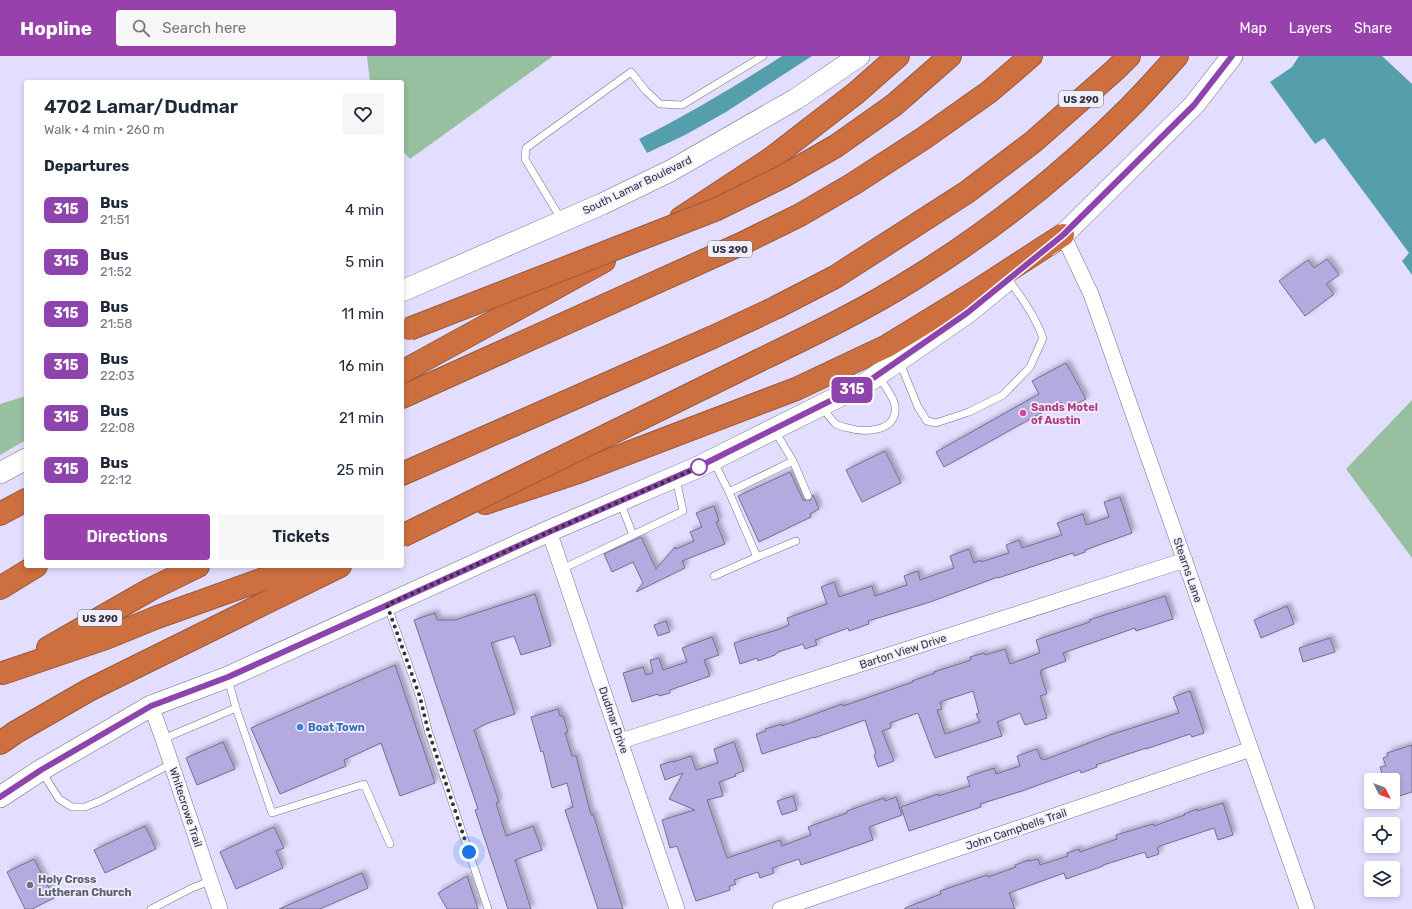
<!DOCTYPE html>
<html lang="en">
<head>
<meta charset="utf-8">
<style>
	body { margin:0; font-family:Rubik,sans-serif; background:#f6f6f7; color:#1f2937; height:100vh; display:flex; flex-direction:column; font-size:15px; white-space:nowrap }
	* { box-sizing:border-box; margin:0 }
	p { font-size:13px; color:#747a83 }
	.icon { flex:none; width:22px; height:22px; fill:none; stroke:currentColor; stroke-width:2; stroke-linecap:round; stroke-linejoin:round }
	.map { position:relative; flex:1; overflow:hidden }
	.details { position:absolute; left:24px; top:24px; width:380px; height:488px; display:flex; flex-direction:column; background:#fff; border-radius:4px; box-shadow:0 2px 6px #0003 }
	.details>* { flex:none }
	.badge { padding:0 8px; border-radius:6px; font-size:14px; line-height:26px }
	.needle { width:26px; rotate:132deg }
	.buttons { position:absolute; left:1364px; top:717px; display:grid; gap:8px }
	.buttons a { display:grid; place-items:center; width:36px; height:36px; border-radius:4px; background:#fff; box-shadow:0 2px 6px #0003; font-size:20px }
	.you { position:absolute; width:20px; height:20px; margin:-10px; border:3px solid #fff; border-radius:50%; background:#1a73e8; box-shadow:0 0 0 6px #1a73e833 }
	.map>.badge { position:absolute; translate:-50% -50%; box-shadow:0 0 0 2px #fff }
	h2 { padding:0 20px; font-size:15px; line-height:36px }
	.round { display:grid; place-items:center; flex:none; width:42px; height:42px; border-radius:4px; background:#f6f6f7 }
	.headline { display:flex; align-items:center; justify-content:space-between; height:68px; padding:0 20px }
	h1 { font-size:19px; font-weight:600; line-height:30px }
	.primary-button { display:flex; gap:8px; margin-top:auto; padding:8px 20px }
	.primary-button a { flex:1; height:46px; border-radius:4px; background:#9841ad; color:#fff; font-size:16px; font-weight:600; line-height:46px; text-align:center }
	.primary-button a+a { background:#f6f6f7; color:#1f2937 }
	ul { padding:0; list-style:none }
	li { display:flex; align-items:center; gap:12px; height:52px; padding:0 20px }
	li div { flex:1 }
	li b { display:block; font-size:15px }
	li em { font-style:normal }
	li .badge { min-width:44px; font-weight:700; text-align:center }
	header { display:flex; align-items:center; gap:24px; box-sizing:border-box; height:56px; padding:0 20px; background:#9841ad; color:#fff }
	header strong { font-size:19px }
	nav { display:flex; gap:22px; margin-inline-start:auto; font-size:14px }
	.search { width:280px; height:36px; background:#f6f6f7; display:flex; align-items:center; gap:10px; box-sizing:border-box; padding:0 14px; border-radius:4px; color:#747a83; font-size:15px }
	.map>svg:first-child { display:block }
</style>
</head>
<body>
<header>
<strong>Hopline</strong>
<div class="search"><svg class="icon" aria-label="search" viewBox="0 0 24 24"><circle cx="10" cy="10" r="6"/><path d="M15 15l6 6"/></svg>Search here</div>
<nav><a>Map</a><a>Layers</a><a>Share</a></nav>
</header>
<div class="map">
<svg width="1412" height="853" viewBox="0 0 1412 853">
	<defs>
		<filter id="shadow"><feDropShadow dx="3.5" dy="-3.5" stdDeviation="2" flood-color="#0004"/></filter>
	</defs>
	<rect width="100%" height="100%" fill="#e3deff"/>
	<path fill="#96c0a0" d="M367 0H553L410 103 402 94V26H370Z
		M26 340V384L0 399V348Z
		M1412 344V502L1346 413Z"/>
	<path fill="#559fad" d="M782 0H812L726 56 685 79 647 97 639 83C689 58 736 30 782 0Z
		M1299 0H1382L1412 28V219L1402 205 1409 197 1324 82 1315 88 1270 26 1292 11Z"/>
	<path fill="#b4aae0" stroke="#746f8d" fill-rule="evenodd" filter="url(#shadow)" d="M1327 203 1339 219 1326 228 1334 238 1305 260 1279 225 1308 204 1314 212Z
		M1066 307 1086 343 1065 354 1061 346 944 411 936 396 1039 338 1032 325Z
		M885 395 901 427 862 446 846 414Z
		M790 416 803 444H810L813 439 819 453 810 458 811 461 759 486 738 440Z
		M1120 441 1132 477 1085 494V496L1074 500 1073 497 998 522V521L930 546 868 565 869 568 849 575 848 572 815 584 817 589 805 593 803 588 778 596 775 599 758 605 757 602 740 608 734 587 780 573 789 569 787 562 827 548 821 531 834 526 839 541 872 530 875 540 907 529 904 520 918 515 920 524 954 512 950 500 969 493 974 507 980 504 981 506 1009 497 1006 489 1019 484 1022 492 1062 479 1057 467 1083 458 1086 469 1109 461 1104 446Z
		M714 450 719 465 716 466 725 488 682 505 685 512 636 536 643 527 633 506 612 516 604 498 641 481 656 513 675 491 676 493 694 485 690 476 702 471 696 457Z
		M535 538 551 590 521 599 514 580 491 587 515 658 488 667 474 674 499 746 496 747 506 780 533 770 542 794 515 804 531 853H508L475 754 478 753 414 564 435 557 437 564H455Z
		M1165 540 1173 563 1136 575 1135 572 1063 597 1066 605 1041 614 1042 616H1040L1047 638 1040 640 1047 662 1025 669 1020 657 997 666 1002 680 935 702 918 657 890 667 891 672 882 675 894 705 878 711 874 699 876 698 865 664 814 682V681L762 698 756 678 766 675 765 673 782 668V670L842 648 843 650 913 626 912 625 935 617 934 616 971 604 970 601 984 597 985 599 1005 593 1010 608 1040 597 1036 584 1090 566 1089 564ZM973 635 979 657 976 658 980 666 945 678 937 654 942 653 940 646Z
		M1287 550 1294 568 1261 582 1254 564Z
		M666 565 670 576 658 580 654 569Z
		M712 581 719 599 704 604 710 620 670 634V637L659 640 658 638 632 646 623 617 643 611 646 619 653 617 650 604 659 602 663 614 687 606 682 592Z
		M1330 582 1335 596 1303 606 1299 592Z
		M395 609 435 727 400 740 381 687 344 704 346 710 280 738 251 672Z
		M1190 635 1204 677 1192 681 1190 678 1146 693V692L1096 709 1097 711 1081 717 1080 714 1022 735 980 748 981 751 909 775 901 751 938 738V740L970 730 967 721 994 712 996 718 1020 710 1017 700 1037 693 1041 703H1043L1044 704 1110 679 1179 657 1173 641Z
		M558 653 560 660H563L568 676 565 677 572 700H576L591 759 593 758 623 853H598L565 754 573 751 567 727 552 732 543 695 541 696 531 661Z
		M223 686 235 713 197 729 186 702Z
		M734 686 744 715 735 718 736 720 719 726 723 740 707 744 727 802 780 784 782 790 811 779 808 771 847 757V755L884 742 885 745 896 741 902 759 869 771 873 784 801 809 799 803 772 812 774 817 760 822 758 816 734 824 736 828 729 830 730 834 696 845 677 790 670 792 662 764 695 754 669 743 683 717 665 724 660 709 673 705V706L691 700 696 714 718 707 714 693Z
		M1412 689V736L1393 742V724H1384L1380 711 1386 710 1383 702 1388 700 1387 697Z
		M793 740 797 754 782 759 777 745Z
		M1223 747 1233 779 1218 784 1214 772 1160 790 1157 792 1159 798 1147 802 1145 796 1103 809V810L1066 823 1064 817 1009 837 1015 853H905V852L941 838 940 835 987 819 988 821 1016 811 1015 809 1029 804V805L1038 803 1040 809 1068 800 1067 797 1079 793 1080 796 1117 783 1116 779 1153 768 1154 770 1185 759 1184 758 1197 753V755Z
		M145 770 156 793 105 817 94 794Z
		M274 771 284 792 276 795 283 812 236 833 220 796Z
		M34 803 54 842 32 853H25L7 816Z
		M362 817 368 832 320 853H279Z
		M467 820 478 853H447L438 837Z"/>
	<g fill="none" stroke-linecap="round" stroke-linejoin="round">
		<g stroke="#726d8a" stroke-width="8">
			<path id="lane" d="M561 163 525 103 526 92 631 16 646 35 660 48 682 49 763 0
				M900 307 918 351 927 365 936 367 969 356 1003 339 1030 311 1043 282C1035 260 1022 242 1008 223
				M822 351C827 357 831 364 836 368 839 370 844 371 848 372 865 377 898 376 895 350 895 343 883 328 879 320
				M793 405 808 440
				M714 406 729 436 793 405 775 375
				M729 436 757 501 796 485
				M620 446 633 479
				M562 513 683 455 676 423
				M714 520 757 501
				M388 551 420 641 428 674 488 853
				M228 623 236 652 272 757 364 728 390 788
				M163 683 236 652
				M42 716 59 743 72 751H85L100 745 171 708
				M151 853 192 832 210 825"/>
		</g>
		<g stroke="#726d8a" stroke-width="16">
			<path id="street" d="M1063 179 1091 238 1307 853
				M549 475 677 853
				M151 650 163 683 220 853
				M621 685 1185 504
				M780 853 1251 693"/>
		</g>
		<g stroke="#726d8a" stroke-width="22">
			<path id="secondary" d="M1050 189 1063 179 1194 49 1232 0
				M402 235 602 148 670 115 796 43 859 0
				M0 417 26 403
				M0 741 41 714 151 650 228 621 549 475 696 412 866 327 967 257 1004 227"/>
		</g>
		<g stroke="#97593f" stroke-width="24">
			<path id="highway" d="M894 49 950 0
				M681 162 772 102 856 37 898 0
				M760 304C812 279 866 253 915 222 992 174 1064 117 1128 53 1145 36 1161 18 1177 0
				M402 316 604 205
				M402 341 741 188 800 159 853 128 924 82 989 36 1031 0
				M402 418 713 281 775 252 835 221 967 136 1033 86 1115 14 1129 0
				M485 447 578 416 796 333 887 290 972 238 1063 179
				M0 458 26 444
				M0 532 36 510
				M48 592 151 533 198 510
				M3 617 106 582 155 562 300 510
				M0 687 16 676 89 634 340 510"/>
		</g>
		<use href="#lane" stroke="#fff" stroke-width="7"/>
		<use href="#street" stroke="#fff" stroke-width="15"/>
		<use href="#secondary" stroke="#fff" stroke-width="21"/>
		<use href="#highway" stroke="#cd6f3f" stroke-width="22"/>
		<g stroke="#97593f" stroke-width="24" stroke-linecap="butt">
			<path id="highway-bridge" d="M409 273 717 153 782 121 836 90 894 49
				M402 480 760 304"/>
		</g>
		<use href="#highway-bridge" stroke="#cd6f3f" stroke-width="22"/>
	</g>
	<g fill="none" stroke-linecap="round" stroke-linejoin="round">
		<g stroke="#fff" stroke-width="9">
			<path id="line" d="M0 741 41 714 151 650 228 621 549 476 696 412 866 327 967 257 1063 179 1194 49 1232 0"/>
		</g>
		<use href="#line" stroke="#8e44ad" stroke-width="6"/>
		<path stroke="#33313e" stroke-width="4" stroke-dasharray="0 7.2" d="M469 796 428 674 420 641 387 549 549 476 699 411"/>
	</g>
	<circle fill="#d1479c" stroke="#f0eefb" stroke-width="1.5" cx="1023" cy="357" r="4"/>
	<circle fill="#fff" stroke="#8e44ad" stroke-width="2" cx="699" cy="411" r="8"/>
	<circle fill="#3f7fe0" stroke="#f0eefb" stroke-width="1.5" cx="300" cy="671" r="4"/>
	<circle fill="#6b7280" stroke="#f0eefb" stroke-width="1.5" cx="30" cy="829" r="4"/>
	<g text-anchor="middle" stroke-width="3.5" stroke-linejoin="round" paint-order="stroke">
		<g fill="#f0eefb" stroke="#6c6a77" stroke-width="1">
			<rect x="1059" y="35" width="44" height="16" rx="3"/>
			<rect x="708" y="185" width="44" height="16" rx="3"/>
			<rect x="78" y="554" width="44" height="16" rx="3"/>
		</g>
		<g font-size="10" font-weight="bold" fill="#33313e">
			<text x="1081" y="47">US 290</text>
			<text x="730" y="197">US 290</text>
			<text x="100" y="566">US 290</text>
		</g>
		<g font-size="11" fill="#33313e" stroke="#f0eefb">
			<text transform="translate(637 129) rotate(-26)" y="4">South Lamar Boulevard</text>
			<text transform="translate(1188 514) rotate(71)" y="4">Stearns Lane</text>
			<text transform="translate(903 595) rotate(-18)" y="4">Barton View Drive</text>
			<text transform="translate(614 664) rotate(71)" y="4">Dudmar Drive</text>
			<text transform="translate(186 751) rotate(72)" y="4">Whitecrowe Trail</text>
			<text transform="translate(1016 773) rotate(-19)" y="4">John Campbells Trail</text>
		</g>
		<g font-size="11" font-weight="bold" fill="#b23c85" stroke="#f0eefb" text-anchor="start">
			<text x="1031" y="355">Sands Motel<tspan x="1031" dy="13">of Austin</tspan></text>
		</g>
		<g font-size="11" font-weight="bold" fill="#366cbe" stroke="#f0eefb" text-anchor="start">
			<text x="308" y="675">Boat Town</text>
		</g>
		<g font-size="11" font-weight="bold" fill="#5b616d" stroke="#f0eefb" text-anchor="start">
			<text x="38" y="827">Holy Cross<tspan x="38" dy="13">Lutheran Church</tspan></text>
		</g>
	</g>
</svg>
<div class="buttons">
<a><svg class="needle" viewBox="-14 -14 28 28"><path d="M0-13l5 13h-10z" fill="#e53935"/><path d="M0 13l5-13h-10z" fill="#747a83"/></svg></a>
<a><svg class="icon" aria-label="locate" viewBox="0 0 24 24"><circle cx="12" cy="12" r="6"/><path d="M12 2v4M12 18v4M2 12h4M18 12h4"/></svg></a>
<a><svg class="icon" aria-label="layers" viewBox="0 0 24 24"><path d="M12 4l9 5-9 5-9-5zM3 14l9 5 9-5"/></svg></a>
</div>
<div class="you" style="left:469px;top:796px"></div>
<b class="badge" style="left:852px;top:334px;background:#8e44ad;color:#fff">315</b>
<section class="details">
<div class="headline"><div><h1>4702 Lamar/Dudmar</h1><p>Walk · 4 min · 260 m</p></div><a class="round"><svg class="icon" aria-label="heart" viewBox="0 0 24 24"><path d="M12 20l-8-8c-3-5 5-10 8-4 3-6 11-1 8 4z"/></svg></a></div>
<h2>Departures</h2>
<ul>
<li><span class="badge" style="background:#8e44ad;color:#fff">315</span><div><b>Bus</b><p>21:51</p></div><em>4 min</em></li>
<li><span class="badge" style="background:#8e44ad;color:#fff">315</span><div><b>Bus</b><p>21:52</p></div><em>5 min</em></li>
<li><span class="badge" style="background:#8e44ad;color:#fff">315</span><div><b>Bus</b><p>21:58</p></div><em>11 min</em></li>
<li><span class="badge" style="background:#8e44ad;color:#fff">315</span><div><b>Bus</b><p>22:03</p></div><em>16 min</em></li>
<li><span class="badge" style="background:#8e44ad;color:#fff">315</span><div><b>Bus</b><p>22:08</p></div><em>21 min</em></li>
<li><span class="badge" style="background:#8e44ad;color:#fff">315</span><div><b>Bus</b><p>22:12</p></div><em>25 min</em></li>
</ul>
<div class="primary-button"><a>Directions</a><a>Tickets</a></div>
</section>
</div>
</body>
</html>
